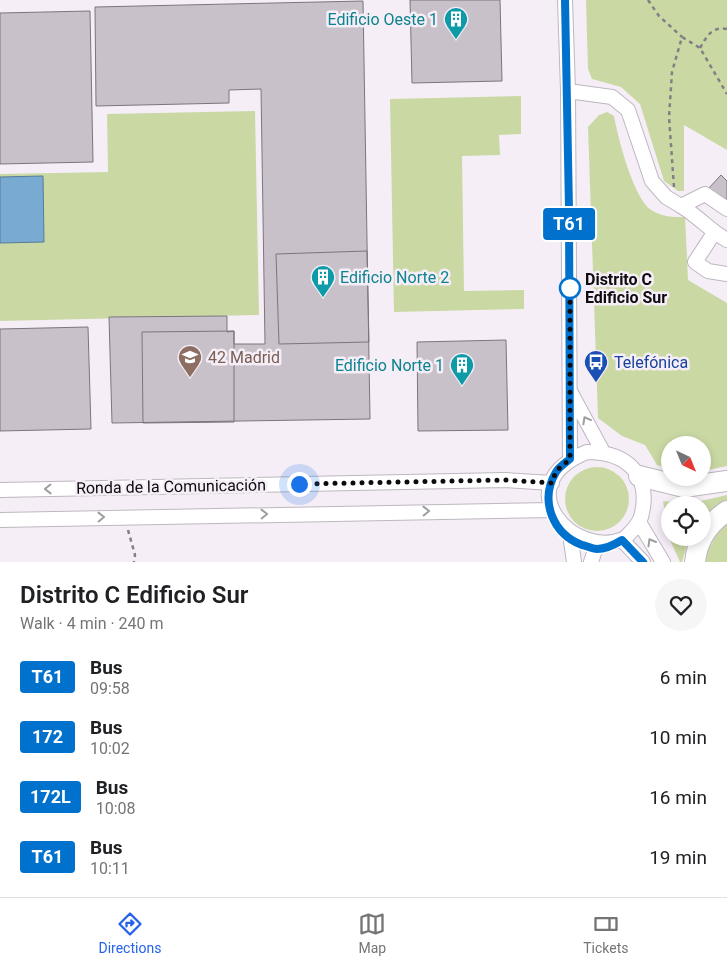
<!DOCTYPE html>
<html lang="en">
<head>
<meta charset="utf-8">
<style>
	body { margin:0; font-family:Roboto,sans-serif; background:#f6f6f6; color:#202124; height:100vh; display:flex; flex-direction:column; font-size:19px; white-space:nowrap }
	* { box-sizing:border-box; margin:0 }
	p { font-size:16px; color:#757577 }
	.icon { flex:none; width:28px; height:28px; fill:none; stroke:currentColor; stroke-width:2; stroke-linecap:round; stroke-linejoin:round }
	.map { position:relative; height:562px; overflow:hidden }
	.drawer { display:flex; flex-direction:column; background:#fff; flex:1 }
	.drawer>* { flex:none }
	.badge { padding:0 10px; border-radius:4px; font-size:18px; line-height:32px }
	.needle { width:32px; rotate:137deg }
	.controls { position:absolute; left:661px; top:436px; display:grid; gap:10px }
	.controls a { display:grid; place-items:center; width:50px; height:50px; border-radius:50%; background:#fff; box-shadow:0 2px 8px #0003; font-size:25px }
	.you { position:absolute; width:25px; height:25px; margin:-12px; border:4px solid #fff; border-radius:50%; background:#1a73e8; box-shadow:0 0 0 8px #1a73e833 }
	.map>.badge { position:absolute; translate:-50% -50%; box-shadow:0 0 0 2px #fff }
	.round { display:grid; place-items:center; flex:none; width:52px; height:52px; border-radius:26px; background:#f6f6f6 }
	.head { display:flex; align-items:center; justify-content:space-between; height:85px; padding:0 20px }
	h1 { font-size:24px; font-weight:600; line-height:38px }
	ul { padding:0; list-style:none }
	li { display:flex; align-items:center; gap:15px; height:60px; padding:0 20px }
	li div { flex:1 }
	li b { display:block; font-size:19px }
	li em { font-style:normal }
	li .badge { min-width:55px; font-weight:700; text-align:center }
	.tab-bar { display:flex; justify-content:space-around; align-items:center; height:70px; border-top:1px solid #e0e0e0; background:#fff; font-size:14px; color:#757577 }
	.tab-bar a { display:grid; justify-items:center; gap:2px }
	.tab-bar .current { color:#2563eb }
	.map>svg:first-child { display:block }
</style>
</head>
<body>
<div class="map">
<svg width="727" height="562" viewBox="0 0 727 562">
	<rect width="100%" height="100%" fill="#f5eef7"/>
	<path fill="#cad9a4" d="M586 0H727V150L684 125V191H678L664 181 640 104 621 87 592 79 588 69Z
		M521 96V134L499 135 500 155 462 156 464 291 524 290V309L394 312 390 99Z
		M255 111 259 315 0 321V174L108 172 107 114Z
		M607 112 614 116C618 138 633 197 651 210 662 217 673 217 685 217L688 280 727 303V466L703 471 702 445H670V469L657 465 645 445 622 436 598 418 588 127 599 115Z
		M565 499a32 32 0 1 1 64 0a32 32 0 1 1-64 0Z
		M727 495V500L703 517 702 505H670V538H689L682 562H680L670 540 663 501 688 504Z
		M727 523V562H704V558L720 528Z"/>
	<path fill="#79aad1" stroke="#597a96" d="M43 176 44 242 0 243V177Z"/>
	<path fill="#c8c1c9" stroke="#7c757d" d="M410 0H500L502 81 412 83Z
		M363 1 370 419 112 423 109 317 227 316V332L234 331V344H265L261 89 229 90V103L96 106 95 7Z
		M90 11 93 162 0 164V13Z
		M721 175 727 181V200L708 189Z
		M367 251 369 342 279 344 276 254Z
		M88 327 91 429 0 431V329Z
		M234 331V422L143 423 142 332Z
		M506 340 508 430 418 431 417 342Z"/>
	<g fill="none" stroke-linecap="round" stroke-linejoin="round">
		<g stroke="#beb7bf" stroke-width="16">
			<path id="minor" d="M565 0 568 91 570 459
				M568 91 612 97 628 110 652 181 666 197 681 206 705 194 727 209
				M681 206C698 216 710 231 727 240
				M714 233 695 262 708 271 727 274
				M570 391 603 452
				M587 452C628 452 652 476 641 517 638 526 631 532 625 538 575 562 504 485 587 452Z
				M0 490 505 480 552 483
				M0 520 550 510
				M639 522 663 562
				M622 540 643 562
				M571 541 574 562
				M591 562 595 550"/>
		</g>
		<g stroke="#beb7bf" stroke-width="22">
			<path id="highway" d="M639 476 684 487 727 481
				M695 562C697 541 709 523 727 511"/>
		</g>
		<path stroke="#837f85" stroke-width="2.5" stroke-dasharray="4 4" stroke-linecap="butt" d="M648 0 659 16 682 37
			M700 48C707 36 712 26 727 29
			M674 187 669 117 672 72 682 37 700 48 727 94
			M128 530 135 555 134 562"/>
		<use href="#minor" stroke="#fff" stroke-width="14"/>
		<use href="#highway" stroke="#fff" stroke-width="20"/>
	</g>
	<defs><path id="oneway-chevron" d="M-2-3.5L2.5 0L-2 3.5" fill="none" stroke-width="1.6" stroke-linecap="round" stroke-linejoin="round" transform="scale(1.25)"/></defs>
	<g stroke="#9e9d9f">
		<use href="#oneway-chevron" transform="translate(586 420) rotate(-119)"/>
		<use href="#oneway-chevron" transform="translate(48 489) rotate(179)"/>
		<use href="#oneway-chevron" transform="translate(426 511) rotate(-1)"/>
		<use href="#oneway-chevron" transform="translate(264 514) rotate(-1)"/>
		<use href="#oneway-chevron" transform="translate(101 517) rotate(-1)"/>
		<use href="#oneway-chevron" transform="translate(651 542) rotate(-120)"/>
	</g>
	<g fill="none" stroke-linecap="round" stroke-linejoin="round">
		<g stroke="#fff" stroke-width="11">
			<path id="line" d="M565 0 569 209 570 459C565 463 559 467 556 472 539 501 553 534 582 545 587 546 592 549 597 549 606 549 614 545 622 540L643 562"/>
		</g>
		<use href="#line" stroke="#0072ce" stroke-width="8"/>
		<path stroke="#0d0b0e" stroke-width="5" stroke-dasharray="0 9" d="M299 484 505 480 552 483 556 471 570 459V288"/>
	</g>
	<defs>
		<g id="building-pin" transform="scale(1.25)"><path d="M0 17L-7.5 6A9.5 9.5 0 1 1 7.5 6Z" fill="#0f9aa8" stroke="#f5eef7"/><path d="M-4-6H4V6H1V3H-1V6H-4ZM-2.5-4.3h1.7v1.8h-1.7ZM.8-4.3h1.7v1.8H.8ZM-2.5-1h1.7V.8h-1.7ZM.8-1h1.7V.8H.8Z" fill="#fff"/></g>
		<g id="school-pin" transform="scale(1.25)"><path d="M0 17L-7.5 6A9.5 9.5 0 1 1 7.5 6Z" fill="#8d6e63" stroke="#f5eef7"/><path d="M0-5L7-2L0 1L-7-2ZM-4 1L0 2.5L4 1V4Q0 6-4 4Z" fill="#fff"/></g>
		<g id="bus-pin" transform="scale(1.25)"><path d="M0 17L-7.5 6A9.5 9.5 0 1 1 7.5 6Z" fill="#1a4fb4" stroke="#f5eef7"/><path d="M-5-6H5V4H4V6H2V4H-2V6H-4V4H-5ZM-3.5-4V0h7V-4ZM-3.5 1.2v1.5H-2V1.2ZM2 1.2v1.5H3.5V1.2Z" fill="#fff"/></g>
	</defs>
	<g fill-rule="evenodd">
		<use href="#building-pin" x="456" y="19"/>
		<use href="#building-pin" x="323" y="277"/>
		<use href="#school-pin" x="190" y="357"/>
		<use href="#bus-pin" x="596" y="362"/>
		<use href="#building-pin" x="462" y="365"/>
	</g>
	<circle fill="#fff" stroke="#0072ce" stroke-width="2.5" cx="570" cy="288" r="10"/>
	<g text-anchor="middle" stroke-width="5" stroke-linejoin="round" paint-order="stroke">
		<g font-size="16" fill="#0d838f" stroke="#f5eef7" text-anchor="end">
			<text x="438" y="25">Edificio Oeste 1</text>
			<text x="340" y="283" text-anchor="start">Edificio Norte 2</text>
			<text x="444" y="371">Edificio Norte 1</text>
		</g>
		<g font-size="16" font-weight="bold" fill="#0d0b0e" stroke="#f5eef7" text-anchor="start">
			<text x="585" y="285">Distrito C<tspan x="585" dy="18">Edificio Sur</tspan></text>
		</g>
		<g font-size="16" fill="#785e54" stroke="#f5eef7" text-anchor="start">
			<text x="208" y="363">42 Madrid</text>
		</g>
		<g font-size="16" fill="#164399" stroke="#f5eef7" text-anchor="start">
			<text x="614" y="368">Telefónica</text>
		</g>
		<g font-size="16" fill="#0d0b0e" stroke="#f5eef7">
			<text transform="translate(171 486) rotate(-1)" y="6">Ronda de la Comunicación</text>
		</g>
	</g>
</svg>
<div class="controls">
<a><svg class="needle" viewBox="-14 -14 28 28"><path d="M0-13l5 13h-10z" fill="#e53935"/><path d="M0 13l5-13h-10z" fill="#757577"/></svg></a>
<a><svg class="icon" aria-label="locate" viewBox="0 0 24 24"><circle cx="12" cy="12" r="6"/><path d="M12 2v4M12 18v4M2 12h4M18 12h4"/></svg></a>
</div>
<div class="you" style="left:299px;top:484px"></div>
<b class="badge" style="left:569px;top:224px;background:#0072ce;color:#fff">T61</b>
</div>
<section class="drawer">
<div class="head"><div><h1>Distrito C Edificio Sur</h1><p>Walk · 4 min · 240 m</p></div><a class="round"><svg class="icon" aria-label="heart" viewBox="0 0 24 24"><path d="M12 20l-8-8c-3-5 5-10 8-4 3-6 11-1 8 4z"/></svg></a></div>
<ul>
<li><span class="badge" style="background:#0072ce;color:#fff">T61</span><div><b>Bus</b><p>09:58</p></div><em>6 min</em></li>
<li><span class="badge" style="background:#0072ce;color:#fff">172</span><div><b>Bus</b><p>10:02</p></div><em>10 min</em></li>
<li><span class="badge" style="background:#0072ce;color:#fff">172L</span><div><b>Bus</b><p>10:08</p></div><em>16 min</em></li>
<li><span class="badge" style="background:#0072ce;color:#fff">T61</span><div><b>Bus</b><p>10:11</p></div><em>19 min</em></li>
</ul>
</section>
<nav class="tab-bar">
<a class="current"><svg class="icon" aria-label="directions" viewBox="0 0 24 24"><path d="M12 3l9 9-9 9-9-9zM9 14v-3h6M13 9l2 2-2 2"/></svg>Directions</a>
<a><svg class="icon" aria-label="map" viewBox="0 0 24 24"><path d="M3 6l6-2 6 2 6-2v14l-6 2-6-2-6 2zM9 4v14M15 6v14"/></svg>Map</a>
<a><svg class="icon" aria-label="tickets" viewBox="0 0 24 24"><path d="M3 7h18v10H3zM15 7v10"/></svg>Tickets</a>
</nav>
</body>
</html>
